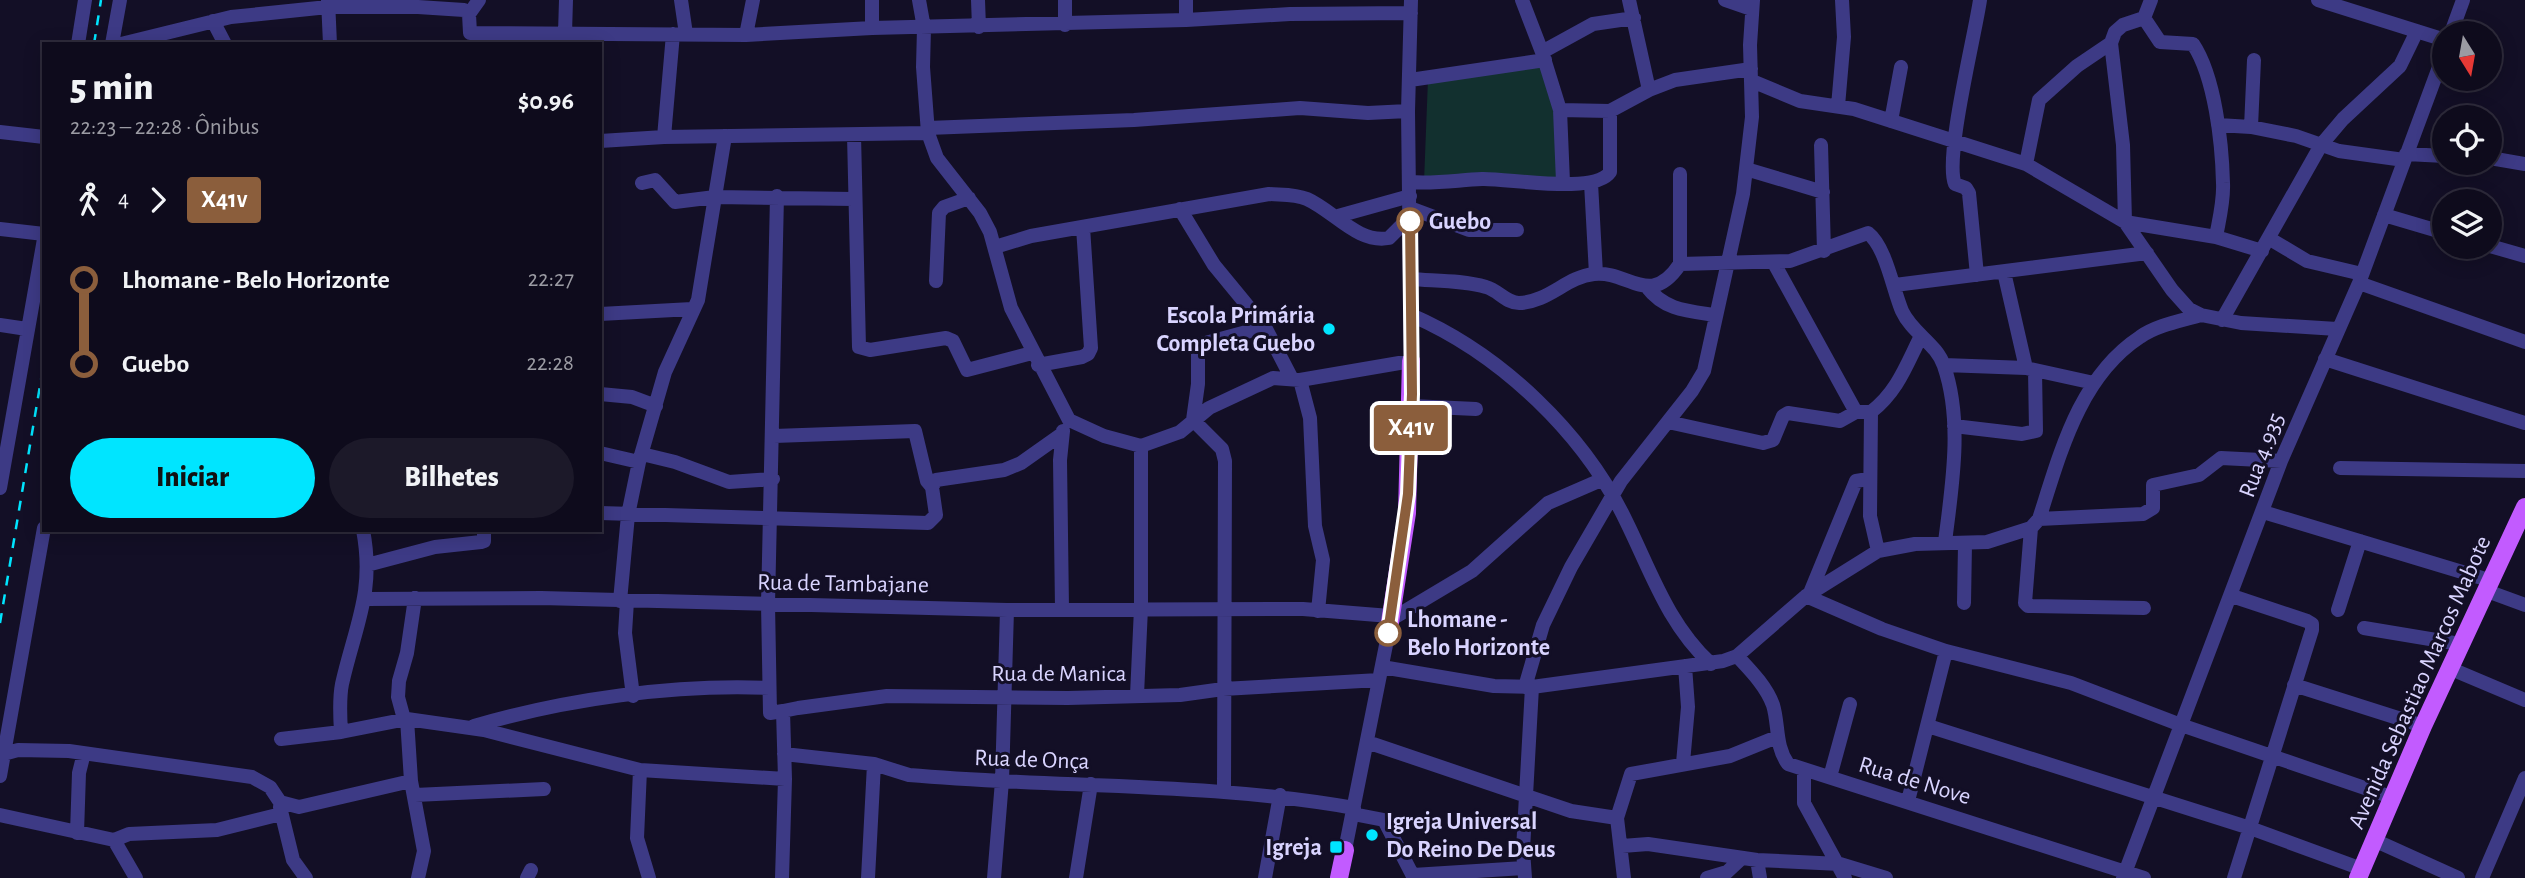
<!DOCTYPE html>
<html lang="pt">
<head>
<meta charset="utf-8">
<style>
	body { margin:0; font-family:"Alegreya Sans",sans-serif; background:#1c1929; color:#f1f3f6; height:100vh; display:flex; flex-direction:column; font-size:26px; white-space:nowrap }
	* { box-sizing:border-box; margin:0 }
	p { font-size:23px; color:#9b9ba3 }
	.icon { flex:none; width:38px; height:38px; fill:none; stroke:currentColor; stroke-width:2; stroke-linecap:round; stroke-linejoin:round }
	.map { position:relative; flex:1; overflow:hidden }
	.sheet { position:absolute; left:42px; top:42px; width:560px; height:490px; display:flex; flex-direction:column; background:#0e0b1c; border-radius:0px; box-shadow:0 4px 18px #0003,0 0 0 2px #2e2b3b }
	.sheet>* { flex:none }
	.badge { padding:0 14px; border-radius:5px; font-size:24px; line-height:46px }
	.needle { width:46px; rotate:169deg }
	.buttons { position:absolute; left:2432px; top:21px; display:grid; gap:14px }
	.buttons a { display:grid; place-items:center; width:70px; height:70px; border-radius:50%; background:#0e0b1c; box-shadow:0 4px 18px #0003,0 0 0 2px #2e2b3b; font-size:35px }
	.map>.badge { position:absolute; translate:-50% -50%; box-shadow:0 0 0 4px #fff }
	.legs { display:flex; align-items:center; gap:10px; height:77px; padding:0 28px; font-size:23px }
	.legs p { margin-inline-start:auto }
	.headline { display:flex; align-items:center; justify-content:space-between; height:119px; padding:0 28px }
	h1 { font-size:38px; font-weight:800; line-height:52px }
	.button { display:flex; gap:14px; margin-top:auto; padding:14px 28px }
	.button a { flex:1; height:80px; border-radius:42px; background:#00e5ff; color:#111; font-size:28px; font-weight:800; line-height:80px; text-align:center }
	.button a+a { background:#1c1929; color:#f1f3f6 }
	ul { padding:0 28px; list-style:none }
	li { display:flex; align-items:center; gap:24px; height:84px; font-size:26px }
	li i { display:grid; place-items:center; width:10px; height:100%; margin:0 9px; background:currentColor }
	li i::after { content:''; width:18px; height:18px; margin:-9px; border:5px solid; border-radius:50%; background:#0e0b1c }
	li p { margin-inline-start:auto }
	li:first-child i { background:linear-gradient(#0000 50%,currentColor 0) }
	li:last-child i { background:linear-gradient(currentColor 50%,#0000 0) }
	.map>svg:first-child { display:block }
</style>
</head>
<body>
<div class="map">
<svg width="2525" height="878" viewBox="0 0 2525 878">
	<rect width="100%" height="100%" fill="#130f26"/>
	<path fill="#12302f" d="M1540 63 1556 110 1560 179 1424 182 1428 79Z"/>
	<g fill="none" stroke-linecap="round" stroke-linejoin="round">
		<path stroke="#3d3a85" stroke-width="14" d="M328 0 330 44
			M681 0 686 34
			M872 0V28
			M919 0 924 28 923 67 928 133 937 158 980 213 990 232 1011 308 1069 420 1104 436 1141 446 1180 432 1209 408 1273 378 1300 380 1411 361 1408 111 1411 0
			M978 0 979 27
			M1186 0V20
			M1522 0 1542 52 1560 110 1563 182
			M1629 0 1649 90
			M1725 0 1751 9
			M2318 0 2445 40
			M469 14 479 0
			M2144 18 2160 42 2193 44C2215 77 2222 143 2223 183 2224 201 2219 220 2216 237
			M213 21 225 44
			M1065 25V0
			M565 33 566 0
			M2451 33 2463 0
			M746 35 753 0
			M2111 43 2123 145 2125 222 2216 237 2262 251
			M78 44 85 0
			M112 44 120 0
			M121 44 231 17 328 7H418L464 10 469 14 470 33 746 35 872 28 1186 20 1290 14 1411 13
			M1542 52 1593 24 1634 18
			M1410 80 1545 60
			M1752 81 1800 101 1854 109 2026 164 2125 222 2172 290 2189 309 2201 315 2241 323 2337 329
			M1838 106 1844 37 1842 0
			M1560 110 1610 111 1649 90 1675 80 1751 69
			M1891 121 1901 67
			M2218 125 2251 127 2296 136 2339 151 2404 160
			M2251 127 2254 60
			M928 128 1134 120 1300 108 1368 113 1408 111
			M0 132 44 137
			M854 135 859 347 870 350 946 338 953 341 967 370 1032 353
			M664 137 673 34
			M600 141 664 137 928 133
			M1821 145 1824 251
			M2406 154 2445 156
			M2490 158 2525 164
			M2026 164 2039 100 2077 66 2111 43 2115 32 2123 25 2144 18 2151 0
			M1746 169 1823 192
			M1680 174V264
			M1410 182C1435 184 1458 180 1482 179 1508 178 1595 195 1610 172V111
			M642 183 655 180 675 202 715 197 854 199
			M1591 183 1596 274
			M777 196 768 604 770 713 783 711
			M1410 208 1469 230H1517
			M1180 209 1214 265 1265 327 1292 379
			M2384 215 2445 233
			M1338 216 1410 196
			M0 229 44 234
			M2270 239 2307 261 2362 274
			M2490 246 2525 256
			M995 247 1031 236 1269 194C1282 195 1295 194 1307 199 1334 211 1358 244 1389 238L1401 226
			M1774 263 1856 412
			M2004 272 2026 368
			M1977 275 1969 193 1966 188 1955 184C1944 159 1975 35 1980 0
			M1411 279C1435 281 1462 280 1486 287 1498 290 1506 303 1519 303 1549 302 1566 277 1594 274 1628 270 1650 309 1680 264L1790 261 1868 233C1886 247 1893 290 1902 311 1912 333 1937 344 1944 366 1963 421 1952 486 1945 542
			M936 281 939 213 944 207 969 198
			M2359 283 2525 342
			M1895 285 2147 253
			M1647 287C1664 310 1688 311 1715 315
			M600 314 692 309
			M1411 315C1501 354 1585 434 1627 523 1652 574 1668 624 1711 664
			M2222 320 2321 145 2343 119 2400 66 2417 31
			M0 325 27 329
			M2325 359 2525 423
			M1038 365 1082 357 1088 354 1091 348 1083 227
			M1944 365 2026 368 2094 383
			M1300 380 1310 418 1315 526 1323 560 1318 611
			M600 394 632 397 656 406
			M1411 406 1476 409
			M1871 412 1870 516 1878 551
			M1668 422 1763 443 1773 440 1783 416 1788 413 1840 421 1856 412H1871C1897 392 1906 366 1920 338
			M1954 426 2022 434 2036 431 2035 370
			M774 436 915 431 927 481 932 487
			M600 453 639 462
			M642 454 675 462 729 482 773 479
			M2340 468 2525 471
			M0 488 44 239
			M2263 512 2492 581
			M600 513 928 523 936 515 932 487 936 480 1004 470 1021 463 1062 434
			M2039 519 2143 514 2153 508V485L2199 475 2221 458 2281 461
			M367 565 435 547 481 542 484 541V530
			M2487 591 2525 605
			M1810 593 1856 481 1868 479
			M1806 596 1882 629 1946 651 2071 683 2181 725 2391 797
			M2232 596 2307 621 2312 624V630L2234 878
			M415 598 407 653 399 681 398 697 404 719H407L411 781 424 851 418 878
			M366 599 541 598 1007 610 1303 609 1390 616
			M620 601 628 515 639 462 665 372 698 300 725 136
			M627 601 625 633 633 696
			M1964 603 1965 544
			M1062 608 1060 460 1063 431
			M2144 608 2028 606 2025 603 2031 528 2039 519C2060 454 2079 377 2140 337 2157 325 2181 321 2201 315
			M2338 610 2360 541
			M1390 620 1472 571 1548 503 1601 480
			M2364 628 2460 644
			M1737 656C1751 671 1766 686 1773 705 1779 725 1775 746 1788 764L2144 878
			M1382 667 1494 686 1532 687 1723 661 1737 656 1806 596 1878 551 1915 544 1987 542 2031 528
			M2449 668 2525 700
			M2294 685 2423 726
			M1525 687 1543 625 1571 567 1621 481 1692 391 1704 371 1743 194 1752 117 1750 45 1753 0
			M1137 695 1141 608V446
			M474 726C566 699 674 684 769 688
			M1928 726 2250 828 2362 869
			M341 732C340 716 339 699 342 684 355 626 375 592 363 530
			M281 739 341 732 407 719 484 730 640 770 785 779 782 878
			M1367 742 1571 811 1617 818
			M784 754 874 764 909 775C1058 788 1207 782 1354 808
			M0 755 18 750 69 751 252 777 270 787 280 802 299 807 411 781
			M1683 763 1688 707 1685 666
			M640 770 637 838 649 878
			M1804 770V803L1845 878
			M0 776 44 528
			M1830 777 1850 704
			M785 779 783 711 798 708 887 696 1068 698 1180 695 1223 689 1379 680
			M1224 790 1225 461 1222 449 1193 420 1198 384V345L1265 327
			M415 795 544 789
			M1908 801 1946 651
			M280 807 293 860 306 878
			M1353 814 1384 820 1414 878
			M0 815 114 840 136 878
			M77 833 79 773 84 753
			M114 840 129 834 217 830 281 814
			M2374 840 2458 878
			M1622 846 1648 844 1757 860 1840 864 1886 878
			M1345 850 1388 635
			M1757 860 1760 878
			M1413 875 1524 868
			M527 878 531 870
			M868 878 874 764
			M994 878 1002 781 1007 610
			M1076 878 1091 784
			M1265 878 1280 795
			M1525 878 1523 850 1532 687
			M1624 878 1617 818 1631 774 1730 756 1777 737
			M1707 878 1727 872 1742 858
			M2123 878 2281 461 2359 283 2445 51
			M2482 878 2525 778"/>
		<path stroke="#c25bff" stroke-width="18" d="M1388 635 1407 513 1411 361
			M1339 878 1345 850
			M2358 878 2423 726 2525 507"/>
		<path stroke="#00e5ff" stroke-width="2.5" stroke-dasharray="10 9" stroke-linecap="butt" d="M94 44 101 0
			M0 623 44 362"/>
	</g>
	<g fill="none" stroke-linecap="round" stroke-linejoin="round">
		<g stroke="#fff" stroke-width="16">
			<path id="line-1" d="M1388 633 1408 494 1412 394 1410 221"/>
		</g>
		<use href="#line-1" stroke="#8b5e3c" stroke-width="10"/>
	</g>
	<g fill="#fff" stroke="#8b5e3c" stroke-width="3.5">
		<circle cx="1410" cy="221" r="12"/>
		<circle cx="1388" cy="633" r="12"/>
	</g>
	<g fill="#00e5ff" stroke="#130f26" stroke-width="2.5">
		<circle cx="1329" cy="329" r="7"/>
		<circle cx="1372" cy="835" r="7"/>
		<rect x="1329" y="840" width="14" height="14" rx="3.5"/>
	</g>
	<g text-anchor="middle" stroke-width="6" stroke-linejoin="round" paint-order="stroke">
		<g font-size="24" font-weight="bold" fill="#d9d4ff" stroke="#130f26" text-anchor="start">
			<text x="1429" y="229">Guebo</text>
			<text x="1407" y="627">Lhomane -<tspan x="1407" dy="28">Belo Horizonte</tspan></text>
		</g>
		<g font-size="24" font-weight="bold" fill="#d9d4ff" stroke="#130f26" text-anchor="end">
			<text x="1315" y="323">Escola Primária<tspan x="1315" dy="28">Completa Guebo</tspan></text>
			<text x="1386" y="829" text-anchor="start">Igreja Universal<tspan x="1386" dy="28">Do Reino De Deus</tspan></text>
			<text x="1322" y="855">Igreja</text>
		</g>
		<g font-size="24" fill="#d9d4ff" stroke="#130f26">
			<text transform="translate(2261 455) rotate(-69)" y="8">Rua 4.935</text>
			<text transform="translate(843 583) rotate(1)" y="8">Rua de Tambajane</text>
			<text x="1059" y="681">Rua de Manica</text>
			<text transform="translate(2419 682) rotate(-66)" y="8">Avenida Sebastiao Marcos Mabote</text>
			<text transform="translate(1032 759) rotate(2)" y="8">Rua de Onça</text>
			<text transform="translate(1915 780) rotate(17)" y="8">Rua de Nove</text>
		</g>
	</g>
</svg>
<div class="buttons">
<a><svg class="needle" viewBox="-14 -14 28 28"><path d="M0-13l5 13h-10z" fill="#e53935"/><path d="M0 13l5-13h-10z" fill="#9b9ba3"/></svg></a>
<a><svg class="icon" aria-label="locate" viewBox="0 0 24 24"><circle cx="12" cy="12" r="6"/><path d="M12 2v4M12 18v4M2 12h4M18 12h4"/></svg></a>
<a><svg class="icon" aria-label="layers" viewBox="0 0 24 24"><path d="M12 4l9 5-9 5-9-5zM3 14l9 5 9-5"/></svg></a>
</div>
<b class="badge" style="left:1411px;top:428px;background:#8b5e3c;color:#fff">X41v</b>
<section class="sheet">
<div class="headline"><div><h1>5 min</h1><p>22:23 – 22:28 · Ônibus</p></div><b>$0.96</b></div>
<div class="legs"><svg class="icon" aria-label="walk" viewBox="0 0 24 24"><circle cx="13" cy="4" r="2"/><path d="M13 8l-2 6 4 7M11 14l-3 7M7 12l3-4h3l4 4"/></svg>4<svg class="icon" aria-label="forward" viewBox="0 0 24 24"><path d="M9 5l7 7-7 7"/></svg><b class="badge" style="background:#8b5e3c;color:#fff">X41v</b></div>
<ul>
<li><i style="color:#8b5e3c"></i><b>Lhomane - Belo Horizonte</b><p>22:27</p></li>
<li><i style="color:#8b5e3c"></i><b>Guebo</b><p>22:28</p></li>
</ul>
<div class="button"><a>Iniciar</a><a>Bilhetes</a></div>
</section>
</div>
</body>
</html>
